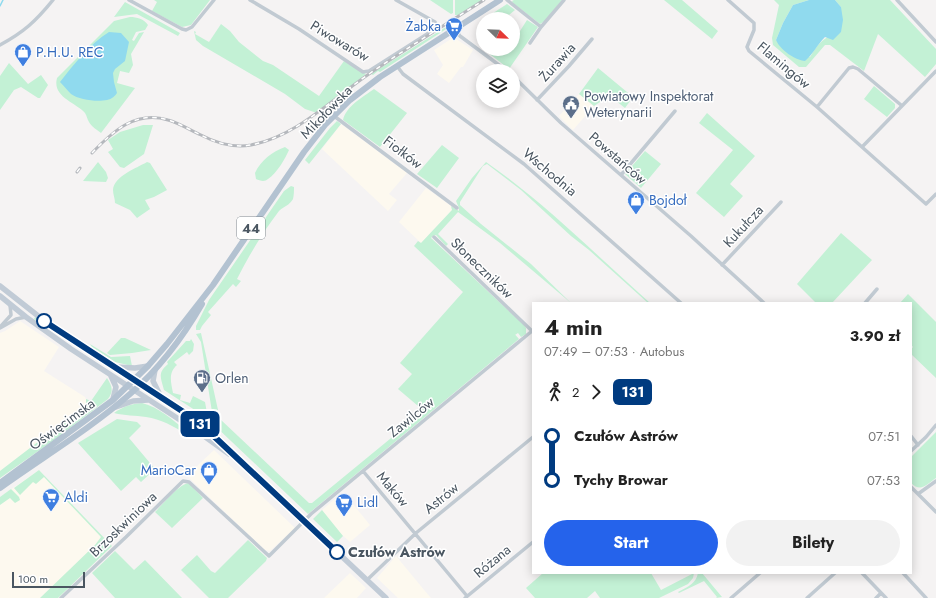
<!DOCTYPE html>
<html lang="pl">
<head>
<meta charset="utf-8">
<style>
	body { margin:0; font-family:Jost,sans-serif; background:#f2f2f2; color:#222; height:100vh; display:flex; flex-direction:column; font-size:15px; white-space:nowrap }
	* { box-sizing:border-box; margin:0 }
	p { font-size:13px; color:#767676 }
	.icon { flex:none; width:22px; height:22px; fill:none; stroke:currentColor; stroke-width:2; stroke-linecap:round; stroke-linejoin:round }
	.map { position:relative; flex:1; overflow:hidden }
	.side { position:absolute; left:532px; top:302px; width:380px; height:272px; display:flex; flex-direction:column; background:#fff; border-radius:0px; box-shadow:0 2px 10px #0003 }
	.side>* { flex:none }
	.badge { padding:0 8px; border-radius:6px; font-size:14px; line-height:26px }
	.needle { width:26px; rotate:113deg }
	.fabs { position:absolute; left:476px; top:12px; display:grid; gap:8px }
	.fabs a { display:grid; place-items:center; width:44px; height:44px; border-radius:50%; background:#fff; box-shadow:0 2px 10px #0003; font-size:20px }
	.scale { position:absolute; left:12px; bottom:10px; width:73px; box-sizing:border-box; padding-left:4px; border:2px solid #4a5661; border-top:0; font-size:11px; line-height:14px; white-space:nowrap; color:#4a5661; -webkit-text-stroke:3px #fff; paint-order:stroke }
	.map>.badge { position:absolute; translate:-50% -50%; box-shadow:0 0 0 2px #fff }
	.legs { display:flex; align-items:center; gap:6px; height:44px; padding:0 12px; font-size:13px }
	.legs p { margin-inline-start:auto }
	.overview { display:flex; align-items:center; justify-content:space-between; height:68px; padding:0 12px }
	h1 { font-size:22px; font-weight:700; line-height:30px }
	.cta { display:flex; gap:8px; margin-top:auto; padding:8px 12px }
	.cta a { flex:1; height:46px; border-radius:24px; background:#2563eb; color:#fff; font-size:16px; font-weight:700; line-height:46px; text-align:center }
	.cta a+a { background:#f2f2f2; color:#222 }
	ul { padding:0 12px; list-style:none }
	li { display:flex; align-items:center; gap:14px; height:44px; font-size:15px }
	li i { display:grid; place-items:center; width:6px; height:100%; margin:0 5px; background:currentColor }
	li i::after { content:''; width:10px; height:10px; margin:-5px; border:3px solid; border-radius:50%; background:#fff }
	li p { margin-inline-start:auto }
	li:first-child i { background:linear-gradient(#0000 50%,currentColor 0) }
	li:last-child i { background:linear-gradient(currentColor 50%,#0000 0) }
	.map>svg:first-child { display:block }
</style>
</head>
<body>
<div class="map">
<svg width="936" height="598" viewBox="0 0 936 598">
	<rect width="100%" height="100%" fill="#f5f3f3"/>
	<path fill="#fdf9ef" d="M451 39H456L473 50 463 67H461L449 83 437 74 443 65 434 50Z
		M579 94 594 106 573 130 559 116Z
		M341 124 407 173 389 194 397 200 388 211 322 149Z
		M426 188 451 206 452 210 421 243 399 222Z
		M20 321 59 347 44 371 85 397 87 402V405L0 471V333L5 331Z
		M214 450 295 528 270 551 265 550 189 478 190 476 195 471V468Z
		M39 470 112 546 58 598H0V497Z
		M343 492 370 525 350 542 339 532 322 510Z
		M396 556 425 591 431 598H398L377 578Z
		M350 573 366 588 357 598H324Z"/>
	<path fill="#c3f1d5" d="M154 0H210L191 25 182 27 152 11 157 2Z
		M430 0H453V13L451 14Z
		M455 0H482L458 15H455Z
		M514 0H562L545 21 540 24 513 3 512 1Z
		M664 0H682L718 31 712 39Z
		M774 0H809L793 5 783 23 776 40 810 57C820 41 823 38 841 32V7L835 0H890L936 49V64L925 77 878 34 864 71 830 45H825L806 67H799L773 45 772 38 779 5Z
		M125 2 180 33 178 36 137 14 114 17Z
		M507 4 515 10 504 19H484Z
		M130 17C137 17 144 19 148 25L145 30 136 32 132 40 134 41 139 33 144 32 131 54 133 65 129 73 120 71 117 83 135 88 101 133C97 130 91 126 89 122 87 119 87 116 85 113 75 102 52 97 57 78L114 21Z
		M457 20H460L380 72 378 71 373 75 371 74Z
		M527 20 538 27 509 69 487 52 489 49H513V42Z
		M221 24 230 31 239 42 263 61 273 65 319 96 344 61 366 74 317 113 305 109 285 94 203 46 196 40 194 31 196 32 195 34 209 42Z
		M9 63 28 84 41 75 48 85 40 98H38L21 87 14 90 0 110V76Z
		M598 68 633 97 625 108 611 97 600 102 594 106 579 94Z
		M874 86 895 104V108L887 117 864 99Z
		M374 89 407 113 380 147 343 120C346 106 363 97 374 89Z
		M707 113 755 156 730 184 743 196 724 217 696 193 733 150 699 123Z
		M337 121 341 124 309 164 305 160 330 128Z
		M143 125H153L144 154 124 168 120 167 108 152 113 149 108 140 120 132Z
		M442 145 459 158 437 188 417 174Z
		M285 147 289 150C285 159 277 173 268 179 265 182 260 181 256 179L255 173C261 160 272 152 285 147Z
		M645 151 661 164 641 188 625 174Z
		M98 162 106 172 108 178 106 182 83 181Z
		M147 162 150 163 167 190 154 197 145 200 150 209 137 218 130 210 115 203C115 199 113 194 113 190 114 176 137 168 147 162Z
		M486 162C545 203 596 255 650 303H648L589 250 571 236 521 190 487 164 483 166 460 202V205L481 224 531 264 571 303 500 243 458 212 438 234 448 244 446 246 436 235 433 236 431 238 524 325 526 328V334L521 337 518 333 515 335 504 322 519 339 308 514 212 423V412L201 342 196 334 201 333 220 419 309 503H312L424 411 398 389 412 374 400 363 463 292 414 246 418 241 421 243 452 210 451 206 459 211V208L456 201 472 178Z
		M291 186 294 187C294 190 294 195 293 199 290 205 283 207 279 211 263 232 249 255 237 279L241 281 236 287 233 284 208 312 211 315 202 326 200 330H196V326L209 300 284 191Z
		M841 233 872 260 832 303H816L797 284Z
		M908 294 936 322V378L911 354V349L913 347 911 345V303H900Z
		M35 317 122 375 121 376 34 319Z
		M121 338H125L151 350 132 353 110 355 107 353Z
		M191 339 194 344 193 351 189 355 187 352 174 362 177 365C168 373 171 382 173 393L181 395 180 400 190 403 193 396 205 402 207 413 204 416 164 390C161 378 157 373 168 364L167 362 186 341H190Z
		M90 344 111 357 130 356 132 366 115 362 92 347Z
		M107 378C112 386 114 391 108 399L54 440 0 478V471L86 405V399L91 401Z
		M142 403C159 407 172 420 186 430V434C173 426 161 419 146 417 135 415 125 416 114 413 124 406 131 404 142 403Z
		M117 419 137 422 141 426 129 438 155 469 141 482 136 477 121 491 78 443Z
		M936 432V478C927 484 921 493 911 483V457Z
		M39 470 112 546 58 598H40L95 545 101 537 44 477 36 484 33 482 20 495 14 488Z
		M189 483 203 498 172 528 155 512C163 504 179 484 189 483Z
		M11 489 19 497 20 500 15 503 10 498 0 505V497Z
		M322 510 343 536 337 542 313 519Z
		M248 540 267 558 266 561 228 598H209L181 570 197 555 211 571 215 573Z
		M115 551 134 570 145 560 182 598H115L92 573Z
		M543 573H651L661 590 694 573 693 578 688 584 659 598H600L595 591 587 598H535L526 588Z
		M698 573H702L722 597 716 598 717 597 704 581 679 593 678 592C687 587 696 584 698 573Z"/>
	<path fill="#90daee" d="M809 0H835L841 7 843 20 841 32 833 40 825 37C817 45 813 54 805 61 795 60 780 50 776 40L783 23 793 5Z
		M109 32 121 33 129 42 125 61 115 69 113 73 114 82 117 93C115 96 112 99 107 100 97 102 79 100 71 94 67 90 64 86 60 82 74 64 90 44 109 32Z"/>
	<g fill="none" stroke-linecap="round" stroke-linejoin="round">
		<path stroke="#90daee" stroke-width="1.5" d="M0 6 3 0"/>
		<path stroke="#c1cad2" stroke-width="3.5" d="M129 0 182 29 186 30 192 27 214 0
			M250 0 299 29 363 72 369 71 435 29 437 26 435 22 396 0
			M507 0 541 27 564 0
			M728 0 754 23V30L747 47 749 51 817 107 926 204 936 194
			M897 0 936 42
			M455 29 460 36 507 71
			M530 43 541 27
			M0 45C24 32 36 21 53 0
			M397 66 403 74 524 164 681 303
			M513 76 561 123 691 236 764 303
			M537 100 569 66 592 39
			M817 107 849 68 853 67 858 69 901 105
			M334 116 457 208
			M863 146 936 71
			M621 175 675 111
			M434 237 532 331 533 330
			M722 265 781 202
			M865 303 877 289
			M0 327 11 315 10 305
			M0 328 16 319 26 317
			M911 436 918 445
			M911 451 926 437 936 425
			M363 471 467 596
			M911 487 936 512
			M918 494 936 481
			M862 573 886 598
			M903 573 926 598
			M367 580 416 533 533 437
			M61 598 126 537 183 481 189 482 269 556 311 514 532 331
			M465 598 533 542
			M731 598 760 573
			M807 598 835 573
			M876 598 881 593"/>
		<path stroke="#c1cbd6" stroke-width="5.5" d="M0 286 42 319 182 411 202 425 386 598
			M0 296 26 317 71 349 197 431 229 454
			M116 367 135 368 148 366
			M155 370 153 381 160 395
			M111 376 116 387 113 399
			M116 407 133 401 148 400"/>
		<path stroke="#b3c2d1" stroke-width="6" d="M0 483 113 400 148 366 167 344 213 285 304 152 325 125 350 100 380 77 500 0
			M0 488C43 457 90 429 130 394 159 369 183 337 202 304"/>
		<g stroke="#b5b8bd" stroke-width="3">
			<path id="rail" d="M92 153C113 131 136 110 168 120 179 123 190 130 201 135 216 143 233 148 251 145 297 136 332 99 369 74 407 48 446 24 484 0
				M77 172 80 168"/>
		</g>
		<use href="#rail" stroke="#fff" stroke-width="1.5" stroke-dasharray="4.5" stroke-linecap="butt"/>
	</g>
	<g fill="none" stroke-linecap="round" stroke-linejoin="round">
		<g stroke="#fff" stroke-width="9">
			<path id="line-1" d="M44 321 182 411 202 425 337 552"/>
		</g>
		<use href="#line-1" stroke="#003b80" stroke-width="6"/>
	</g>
	<defs>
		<g id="supermarket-pin" transform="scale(0.9)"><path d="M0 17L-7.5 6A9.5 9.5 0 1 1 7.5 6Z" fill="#3f7fe0" stroke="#fff"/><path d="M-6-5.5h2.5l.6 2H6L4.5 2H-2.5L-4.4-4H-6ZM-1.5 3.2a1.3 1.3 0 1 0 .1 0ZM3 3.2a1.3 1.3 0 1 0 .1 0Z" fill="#fff"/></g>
		<g id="shop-pin" transform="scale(0.9)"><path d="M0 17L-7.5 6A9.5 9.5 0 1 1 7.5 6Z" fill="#3f7fe0" stroke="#fff"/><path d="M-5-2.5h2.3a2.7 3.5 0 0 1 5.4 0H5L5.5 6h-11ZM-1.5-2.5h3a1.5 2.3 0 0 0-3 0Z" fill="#fff"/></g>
		<g id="civic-pin" transform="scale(0.9)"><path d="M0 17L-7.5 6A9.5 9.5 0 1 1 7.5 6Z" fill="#5c6f8a" stroke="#fff"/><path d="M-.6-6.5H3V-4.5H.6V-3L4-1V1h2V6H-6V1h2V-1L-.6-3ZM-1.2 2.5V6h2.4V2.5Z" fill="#fff"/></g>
		<g id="fuel-pin" transform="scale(0.9)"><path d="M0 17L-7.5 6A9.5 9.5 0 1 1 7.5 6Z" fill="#5c6f8a" stroke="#fff"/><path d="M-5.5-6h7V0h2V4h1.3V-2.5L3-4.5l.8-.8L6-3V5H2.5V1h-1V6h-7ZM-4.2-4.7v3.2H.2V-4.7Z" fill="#fff"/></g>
	</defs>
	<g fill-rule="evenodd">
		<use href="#supermarket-pin" x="454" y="26"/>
		<use href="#shop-pin" x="23" y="52"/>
		<use href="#civic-pin" x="571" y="104"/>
		<use href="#shop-pin" x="636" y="200"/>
		<use href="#fuel-pin" x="202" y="378"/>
		<use href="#shop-pin" x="209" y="470"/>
		<use href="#supermarket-pin" x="51" y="497"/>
		<use href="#supermarket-pin" x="344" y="502"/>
	</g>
	<g fill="#fff" stroke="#003b80" stroke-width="2">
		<circle cx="44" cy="321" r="7"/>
		<circle cx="337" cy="552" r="7"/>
	</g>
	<g text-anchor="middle" stroke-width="3" stroke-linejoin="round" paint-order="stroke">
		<rect fill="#fff" stroke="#808990" stroke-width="1" x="237" y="217" width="28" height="22" rx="3"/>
		<g font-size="13" font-weight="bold" fill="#4a5661">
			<text x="251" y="233">44</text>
		</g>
		<g font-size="14" fill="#366cbe" stroke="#fff" text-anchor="start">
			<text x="441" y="31" text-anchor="end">Żabka</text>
			<text x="36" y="57">P.H.U. REC</text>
			<text x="649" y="205">Bojdoł</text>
			<text x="196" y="475" text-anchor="end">MarioCar</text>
			<text x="64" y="502">Aldi</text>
			<text x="357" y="507">Lidl</text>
		</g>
		<g font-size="14" fill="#4a5661" stroke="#fff">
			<text transform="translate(340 41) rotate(31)" y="5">Piwowarów</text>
			<text transform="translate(557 62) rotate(-48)" y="5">Żurawia</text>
			<text transform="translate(784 65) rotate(40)" y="5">Flamingów</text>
			<text transform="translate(326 112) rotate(-46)" y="5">Mikołowska</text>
			<text transform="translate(403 152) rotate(37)" y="5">Fiołków</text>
			<text transform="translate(618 158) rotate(41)" y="5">Powstańców</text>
			<text transform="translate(550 172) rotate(40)" y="5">Wschodnia</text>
			<text transform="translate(743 226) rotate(-47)" y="5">Kukułcza</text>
			<text transform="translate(482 268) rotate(44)" y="5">Słoneczników</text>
			<text transform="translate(411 417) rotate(-39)" y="5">Zawilców</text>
			<text transform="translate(62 424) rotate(-36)" y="5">Oświęcimska</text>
			<text transform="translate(393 489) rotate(50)" y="5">Maków</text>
			<text transform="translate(441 498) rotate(-39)" y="5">Astrów</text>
			<text transform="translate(123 524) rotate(-44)" y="5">Brzoskwiniowa</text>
			<text transform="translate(492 561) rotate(-40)" y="5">Różana</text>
		</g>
		<g font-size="14" fill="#4e5e75" stroke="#fff" text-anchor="start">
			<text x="584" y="101">Powiatowy Inspektorat<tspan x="584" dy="16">Weterynarii</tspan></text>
			<text x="215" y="383">Orlen</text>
		</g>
		<g font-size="14" font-weight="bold" fill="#4a5661" stroke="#fff" text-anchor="start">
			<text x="348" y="557">Czułów Astrów</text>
		</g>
	</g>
</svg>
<div class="fabs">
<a><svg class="needle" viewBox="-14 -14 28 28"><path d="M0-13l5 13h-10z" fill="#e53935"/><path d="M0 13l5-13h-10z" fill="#767676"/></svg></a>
<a><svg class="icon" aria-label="layers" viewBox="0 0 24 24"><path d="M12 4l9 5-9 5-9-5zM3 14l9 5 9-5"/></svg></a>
</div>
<div class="scale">100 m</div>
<b class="badge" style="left:200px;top:424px;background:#003b80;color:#fff">131</b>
<section class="side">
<div class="overview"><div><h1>4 min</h1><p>07:49 – 07:53 · Autobus</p></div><b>3.90 zł</b></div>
<div class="legs"><svg class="icon" aria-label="walk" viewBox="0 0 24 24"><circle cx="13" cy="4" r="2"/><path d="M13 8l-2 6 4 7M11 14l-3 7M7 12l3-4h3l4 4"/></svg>2<svg class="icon" aria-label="forward" viewBox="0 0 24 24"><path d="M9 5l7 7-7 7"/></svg><b class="badge" style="background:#003b80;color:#fff">131</b></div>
<ul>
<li><i style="color:#003b80"></i><b>Czułów Astrów</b><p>07:51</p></li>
<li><i style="color:#003b80"></i><b>Tychy Browar</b><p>07:53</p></li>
</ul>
<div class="cta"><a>Start</a><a>Bilety</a></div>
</section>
</div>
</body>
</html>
